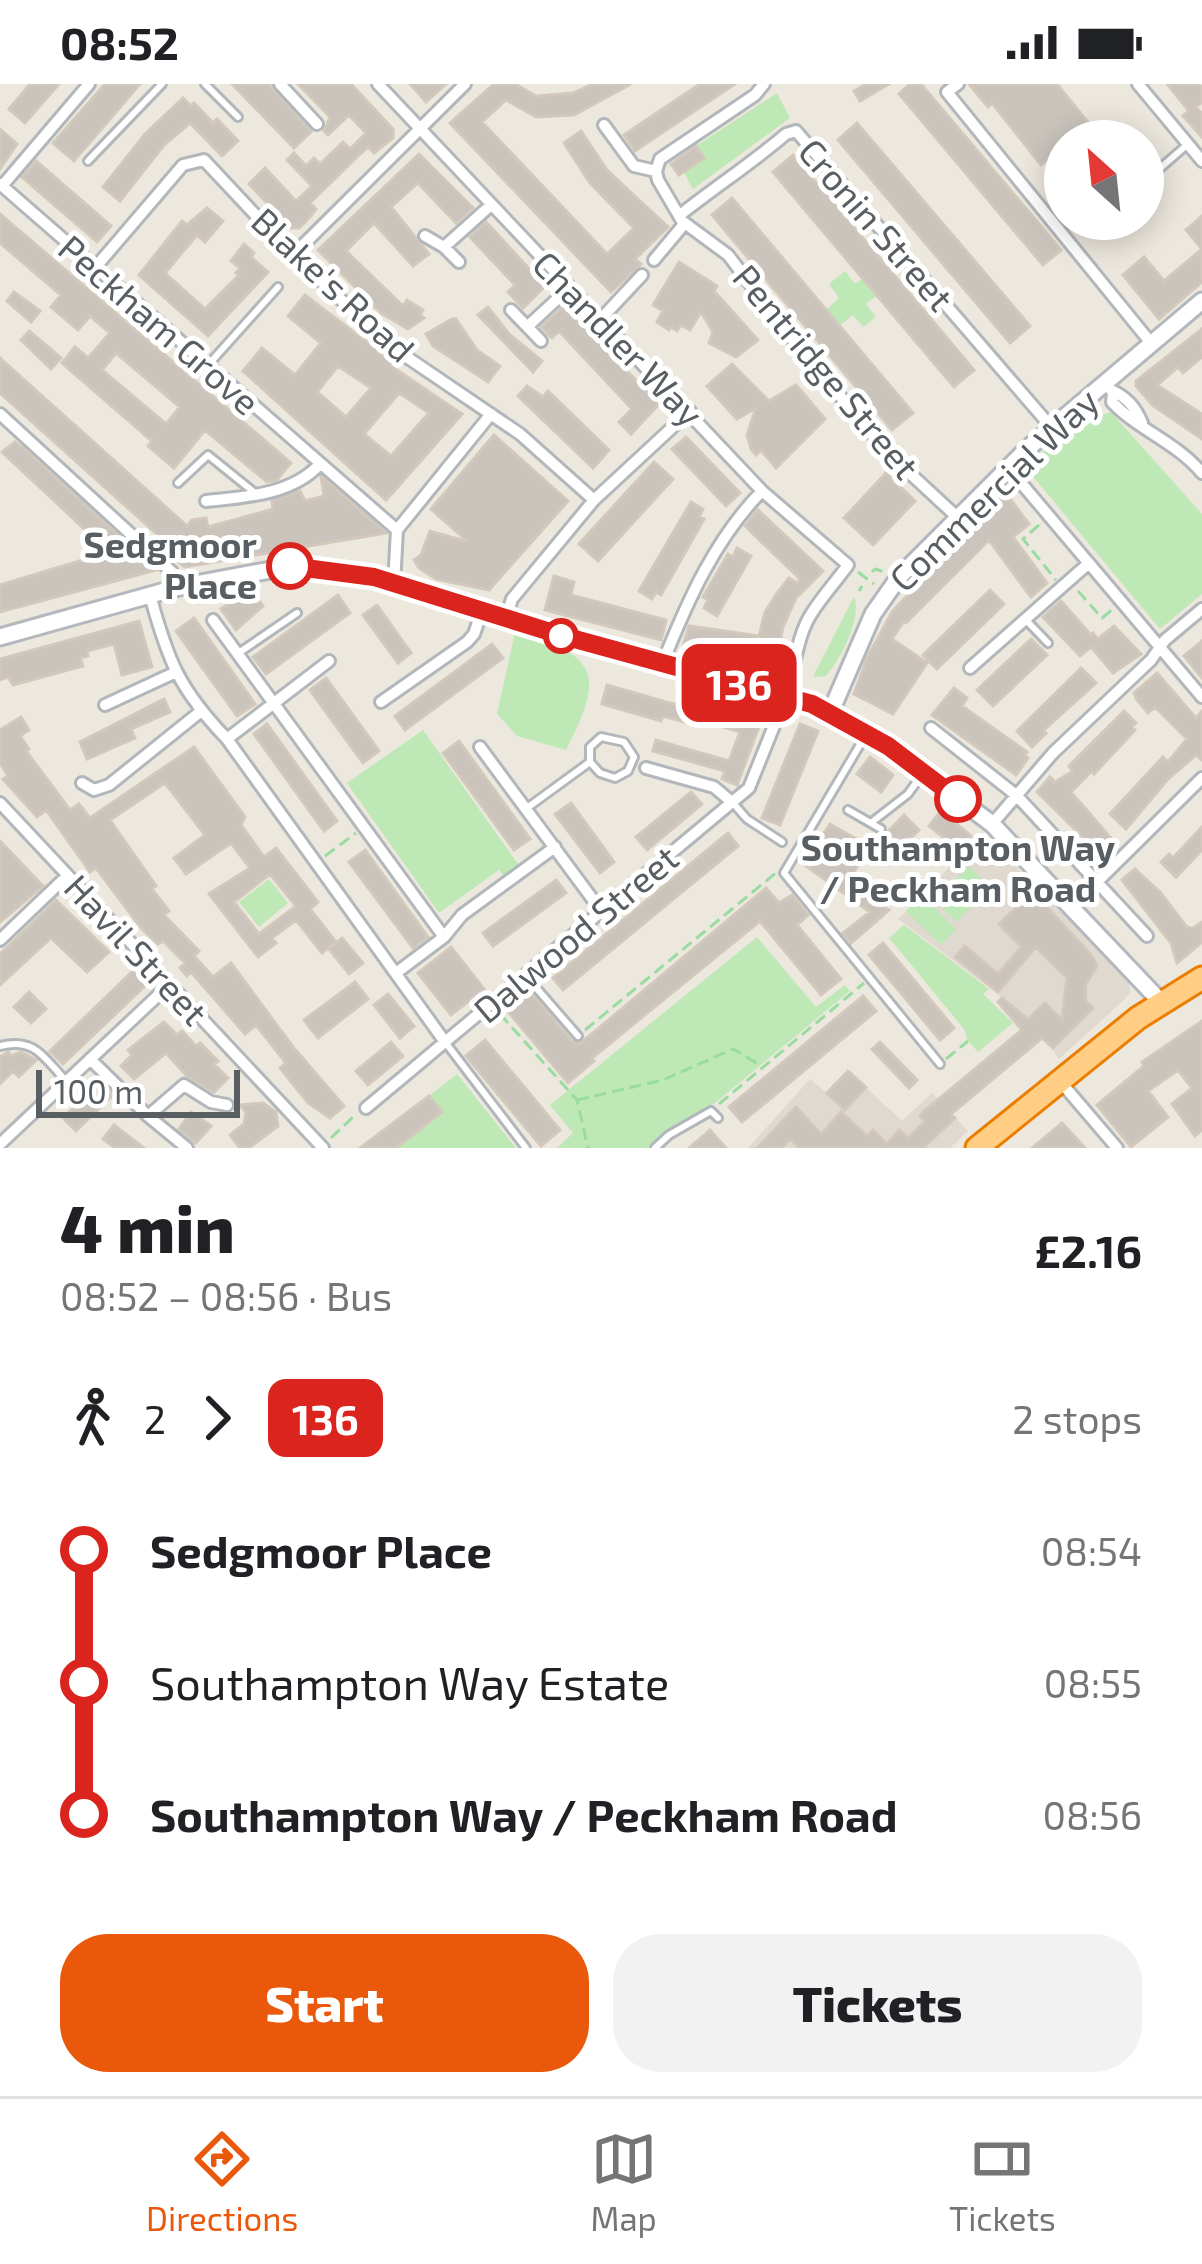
<!DOCTYPE html>
<html lang="en">
<head>
<meta charset="utf-8">
<style>
	body { margin:0; font-family:"Exo 2",sans-serif; background:#f2f2f2; color:#202124; height:100vh; display:flex; flex-direction:column; font-size:45px; white-space:nowrap }
	* { box-sizing:border-box; margin:0 }
	p { font-size:39px; color:#757577 }
	.icon { flex:none; width:66px; height:66px; fill:none; stroke:currentColor; stroke-width:2; stroke-linecap:round; stroke-linejoin:round }
	.map { position:relative; height:1064px; overflow:hidden }
	.panel { display:flex; flex-direction:column; background:#fff; flex:1 }
	.panel>* { flex:none }
	.badge { padding:0 24px; border-radius:18px; font-size:42px; line-height:78px }
	.needle { width:78px; rotate:333deg }
	.controls { position:absolute; left:1044px; top:36px; display:grid; gap:24px }
	.controls a { display:grid; place-items:center; width:120px; height:120px; border-radius:50%; background:#fff; box-shadow:0 6px 30px #0003; font-size:60px }
	.scale { position:absolute; left:36px; bottom:30px; width:204px; box-sizing:border-box; padding-left:12px; border:6px solid #585e62; border-top:0; font-size:33px; line-height:42px; white-space:nowrap; color:#585e62; -webkit-text-stroke:9px #fff; paint-order:stroke }
	.map>.badge { position:absolute; translate:-50% -50%; box-shadow:0 0 0 6px #fff }
	.legs { display:flex; align-items:center; gap:18px; height:132px; padding:0 60px; font-size:39px }
	.legs p { margin-inline-start:auto }
	.headline { display:flex; align-items:center; justify-content:space-between; height:204px; padding:0 60px }
	h1 { font-size:66px; font-weight:800; line-height:90px }
	.action { display:flex; gap:24px; margin-top:auto; padding:24px 60px }
	.action a { flex:1; height:138px; border-radius:48px; background:#ea580c; color:#fff; font-size:48px; font-weight:800; line-height:138px; text-align:center }
	.action a+a { background:#f2f2f2; color:#202124 }
	ul { padding:0 60px; list-style:none }
	li { display:flex; align-items:center; gap:42px; height:132px; font-size:45px }
	li i { display:grid; place-items:center; width:18px; height:100%; margin:0 15px; background:currentColor }
	li i::after { content:''; width:30px; height:30px; margin:-15px; border:9px solid; border-radius:50%; background:#fff }
	li p { margin-inline-start:auto }
	li:first-child i { background:linear-gradient(#0000 50%,currentColor 0) }
	li:last-child i { background:linear-gradient(currentColor 50%,#0000 0) }
	.status { display:flex; justify-content:space-between; align-items:center; height:84px; padding:0 60px; background:#fff; direction:ltr }
	.status svg { height:33px; fill:currentColor }
	.tab-bar { display:flex; justify-content:space-around; align-items:center; height:168px; border-top:3px solid #e0e0e0; background:#fff; font-size:33px; color:#757577 }
	.tab-bar a { display:grid; justify-items:center; gap:6px }
	.tab-bar .active { color:#ea580c }
	.map>svg:first-child { display:block }
</style>
</head>
<body>
<div class="status"><b>08:52</b><svg viewBox="0 0 49 12"><path d="M0 12V9h3v3zM5 12V6h3v6zM10 12V3h3v9zM15 12V0h3v12zM26 1h20v11H26zM47 4h2v5h-2z"/></svg></div>
<div class="map">
<svg width="1202" height="1064" viewBox="0 0 1202 1064">
	<rect width="100%" height="100%" fill="#ede8de"/>
	<path fill="#dfd9cf" d="M983 749 1129 897 1130 909 1124 916 1059 975 1031 935 898 835Z
		M848 987 902 1037 932 1009 968 1047 950 1064H748L810 995 827 1009Z"/>
	<path fill="#bfe8b7" d="M777 9 790 34 693 105 676 75Z
		M845 187 855 200 863 194 877 211 866 220 876 233 863 243 853 231 839 242 826 226 839 214 829 200Z
		M1111 328 1202 430V510L1160 545 1025 383 1076 340Z
		M854 512C862 535 841 575 826 592L813 593Z
		M515 548C599 571 605 590 566 666L517 652 497 630Z
		M423 646 521 784 506 795 499 786 439 829 347 699Z
		M969 782 991 804 956 838 935 816Z
		M269 795 288 819 259 843 239 818Z
		M922 811 956 845 941 861 906 827Z
		M904 841 989 905 983 910 1013 939 978 968 968 957 964 945 889 854Z
		M757 853 816 923 845 901 850 907 715 1019 666 1048 649 1064H557L573 1049 550 1021Z
		M457 990 516 1064H396L441 1027 429 1012Z"/>
	<path fill="#cac4bd" stroke="#d2c8bc" stroke-width="3" fill-rule="evenodd" d="M30 0H59L25 39 9 25Z
		M105 0H140L74 77 53 59Z
		M232 0H269L311 48 294 64Z
		M298 0H351L393 45V54L374 69 368 63 360 70 310 119 316 125 309 134 299 144H291L249 100 265 84 296 117 312 102 287 76 294 69 306 82 314 74 320 80 343 58 350 65 366 49 349 31 328 51 324 47 330 33Z
		M410 0H446L426 18Z
		M494 0H515L536 12 573 9 593 0H631L574 31 536 33 506 16 482 38 607 170 634 144 590 99 564 59 581 47 607 86 668 143 635 175 641 180 611 208 450 39Z
		M700 0H735L635 67 624 51Z
		M866 0H889L860 17 854 7Z
		M910 0H921L1061 166 1043 181 899 10Z
		M969 0H1057L1090 41 1065 57V62L1041 81 992 19 988 23Z
		M1167 0H1199L1202 4V18L1196 23 1202 30V53L1183 32 1189 27Z
		M183 14 191 22 194 19 213 39 217 35 238 57 222 72 190 39 164 61 120 117 103 103 145 50Z
		M857 39 1030 242 1010 259 838 56Z
		M0 45 17 60 0 85Z
		M696 62 704 74 679 91 671 80Z
		M419 70 473 124 456 139 418 99 391 123 429 170 413 182 374 139 346 167 403 222 407 216 423 226 420 231 424 234 408 245 381 229 318 166Z
		M793 71 974 286 954 303 773 88Z
		M36 77 111 142 97 158 22 93Z
		M732 114 913 329 892 346 712 131Z
		M207 124 223 137 205 158 197 151 165 189 205 225 239 191 236 189 240 184 231 177 244 160 254 169 251 173 268 188 208 252 139 191 182 137 187 141Z
		M0 130 291 379 277 396 267 398 205 346 174 384 148 362 152 357 62 279 75 263 88 274 110 249 90 232 78 246 51 223 61 211 0 159ZM116 269 180 323 166 340 102 286Z
		M1202 132V198L1159 235 1123 191 1144 173 1164 197 1202 165 1186 146Z
		M486 138 545 202 523 224 508 208 515 201 470 153Z
		M679 178 717 202 714 207 758 256 736 273 709 259 713 248 701 228 690 246 681 241 677 247 671 243 669 246 657 238 663 227 653 221Z
		M14 208 40 227 31 238 7 217Z
		M305 211 394 279 391 282 462 330 386 416 243 287 262 264 295 291 321 259 288 232ZM338 282 371 304 346 333 317 308ZM399 309 429 329 391 372 364 350Z
		M564 222 659 320 631 350 619 338 632 325 559 247 552 254 541 243Z
		M488 223 509 250 542 277 533 288 478 231Z
		M452 235H456L477 266 500 282 488 298 433 262 426 250Z
		M1202 245V273L1183 289 1178 283 1157 301 1202 330V355L1152 321 1136 302V297Z
		M29 247 61 274 51 285 21 256Z
		M0 274 187 442 192 436 206 434 208 443 273 425 272 417 300 407 305 417 324 412 321 392 386 449 185 483 165 468 170 462 0 309Z
		M732 280 769 317 796 301 825 335 776 384 761 366 756 371 751 365 747 351 756 324 737 335 707 302Z
		M527 302 543 313 548 307 609 366 593 384 518 312Z
		M494 351 568 417 489 506 436 495 419 484 414 476 421 471 430 447 468 458 431 425Z
		M686 353 740 409 726 422 672 365Z
		M15 358 23 364 156 486 0 528V501L109 468 2 368Z
		M654 378 673 395 598 477 579 460Z
		M886 389 915 417 873 461 844 434Z
		M1005 408 1029 440 1013 453 1047 499 1031 513 989 456 906 539 904 537 892 555 927 579 893 630 854 610 867 574 892 528Z
		M691 418 703 425 699 433 704 435 661 511 656 508 652 515 639 507Z
		M758 426 823 487 796 514 783 543 776 579 683 562 689 542 759 552 765 528 777 509 789 494 797 499 800 495 745 442Z
		M737 464 751 472 717 532 704 524 708 516 703 513 728 470 733 473Z
		M554 492 574 498 571 511 666 536 661 556 545 526Z
		M990 506 1004 520 937 585 923 571Z
		M254 509 263 522 236 546 221 525 242 510 246 514Z
		M338 511 350 529 266 590 253 573Z
		M1061 517 1091 551 1093 549 1098 555 1114 542 1141 570 1113 589 1091 563 1080 572 1043 533Z
		M377 521 411 569 398 579 363 531Z
		M194 534 255 620 237 632 176 547Z
		M139 537 152 583 122 591 114 560 87 567 88 572 80 574 83 582 13 601 8 593 0 596V575Z
		M1031 555 1047 571 993 622 977 606Z
		M1202 557V594L1184 572Z
		M492 560 503 574 405 646 395 632Z
		M1081 584 1096 599 1044 646 1046 649 1032 663 1017 647Z
		M1157 589 1196 634 1202 627V676L1196 671 1168 695 1126 745 1110 730 1163 673 1168 678 1187 655 1155 623 1148 629 1137 616 1134 609Z
		M326 594 379 667 363 679 310 606Z
		M607 601 673 620H682L684 615 761 637 737 701 722 695 725 687 653 667 656 656 729 677 740 648 694 634 692 640 663 632 661 637 602 620Z
		M954 604 967 614 962 622 1027 668 1024 670 1028 674 1016 691 932 631Z
		M164 615 170 628 131 645 135 654 87 675 80 658Z
		M1124 627 1136 639 1132 643 1135 646 1094 690 1092 687 1071 708 1117 761 1103 773 1037 708 1050 693 1055 698 1073 687 1069 682Z
		M21 633 29 646 20 652 29 665 26 667 70 726 79 720 90 734 194 663 245 733 241 741 264 773 276 764 318 818 310 825 336 858 322 869 296 836 272 854 276 859 258 873 209 810 250 784 231 759 186 790 174 774 205 751 165 699 110 736 156 802 152 805 169 827 164 831 199 867 194 872 213 893 231 879 293 963 344 1022 330 1034 308 1019 280 984 286 979 256 941 245 950 191 888 187 892 180 884 185 879 163 857 158 860 142 845 96 784 90 788 46 726 37 733 3 695 8 692 0 679V646ZM270 790 296 822 259 850 234 818Z
		M267 640 337 737 324 747 254 650Z
		M800 640 818 647 780 741 762 734Z
		M459 657 530 755 514 766 443 669Z
		M870 673 893 691 881 708 857 690Z
		M691 708 702 720 647 766 636 753Z
		M571 719 614 778 600 789 555 730Z
		M941 727 971 752 959 766 929 742Z
		M904 731 919 746 887 779 872 764Z
		M830 740 869 762 849 797 889 826 851 859 843 849 870 828 803 780Z
		M1202 743V766L1176 793 1161 778 1169 770 1173 774Z
		M728 749 738 762 563 906 553 894Z
		M0 757 43 802 0 838Z
		M365 766 428 853 413 864 349 778Z
		M1135 785 1160 808 1186 842 1192 845 1202 838V858L1177 879 1171 859 1122 796Z
		M556 796 566 809 493 862 483 849Z
		M766 804 779 819 792 811 808 831 797 841 841 895 821 911 760 837 592 974 594 977 568 999 505 924 528 905 572 957 581 959Z
		M1033 808 1091 871 1097 882 1085 902 1086 917 1093 924 1053 964 1042 954 951 1030 955 1034 923 1064H799L791 1055 781 1064H757L796 1023 821 1050 841 1028 867 1052 873 1046 887 1060 899 1046 908 1054 925 1037 920 1033 923 1028 1022 946 998 918 1002 914 1028 935 1045 919 1062 936 1067 894 1036 863 998 908 955 873 965 862 998 890 1021 863 999 840Z
		M56 816 109 868 87 888 51 854 0 901V870Z
		M342 854 363 879 349 890 329 865Z
		M883 859 954 944 940 956 869 871Z
		M451 863 484 905 451 931 418 889Z
		M135 885 148 899 63 980 50 967Z
		M355 898 368 915 318 954 304 936Z
		M29 908 46 925 31 939 14 923Z
		M388 910 414 942 400 954 374 921Z
		M863 912 876 927 742 1038 729 1023Z
		M1202 937V1046L1195 1052 1172 1020 1192 1004 1178 986 1148 1007 1168 1033 1131 1063 1097 1021 1144 982 1142 978Z
		M164 938 177 951 182 947 196 962 200 959 218 977 214 980 228 994 214 1008 187 992 166 969 134 995 121 982 132 971 128 966Z
		M485 956 560 1046 541 1062 466 972Z
		M391 958 403 972 368 1001 356 987Z
		M880 958 917 996 909 1004 872 965Z
		M8 968 11 972 21 968 36 976 19 993 13 987 0 1000V973Z
		M848 987 866 1003 845 1026 827 1009Z
		M100 998 113 1011 76 1047 63 1034Z
		M429 1012 442 1028 396 1064H360Z
		M263 1019 276 1028 278 1042 249 1064H240L230 1051 244 1040 246 1028 240 1021Z
		M191 1028 211 1042 196 1059 179 1045Z
		M1062 1039 1085 1064H1032Z
		M114 1041 144 1064H115L103 1055Z
		M710 1046 726 1064H689Z"/>
	<g fill="none" stroke-linecap="round" stroke-linejoin="round">
		<g stroke="#b2b7bb" stroke-width="12">
			<path id="lane" d="M205 0 238 33
				M88 77 162 0
				M1143 99 1188 60
				M209 280 278 203
				M178 399 208 371 255 409
				M1026 536 1048 559
				M237 570 297 529
				M696 591V610L741 621
				M867 649 784 789 940 980
				M733 719 747 735 782 758
				M527 724 590 678V663L601 653 624 658 634 673 628 687 615 694 600 689 590 678
				M848 726 881 745
				M872 738 908 710 921 692
				M525 891 578 952
				M445 958 526 1064
				M0 962C35 953 44 974 66 997
				M655 1064 669 1051 711 1027 718 1034"/>
		</g>
		<g stroke="#b2b7bb" stroke-width="16">
			<path id="street" d="M280 0 317 40
				M378 0 762 407 848 481C815 525 802 530 793 588
				M764 0 755 11 660 75 656 87 658 96 682 137 728 171 796 260 889 370 956 432
				M958 0 947 8 1151 259
				M1138 0 1202 77
				M604 41 634 82 656 87
				M0 100 397 446 394 500
				M2 102 89 0
				M680 131C715 103 751 80 786 50L796 47 1052 344
				M425 152 444 163 459 178
				M444 163 491 121
				M293 171 465 0
				M654 176 685 139
				M94 185 183 81 204 76 293 171 392 263 520 350 594 416
				M511 226 541 257
				M599 237 642 191
				M528 242 568 205
				M1111 306C1126 313 1135 322 1142 339
				M1113 309 1112 318C1138 346 1176 358 1202 389
				M0 330 172 488 179 503
				M1016 393 1202 613
				M206 417C244 413 291 411 319 381
				M397 446 491 330
				M150 511C168 577 179 605 227 655L445 958
				M506 534 512 515 594 416 690 327
				M213 536 444 853
				M663 578C688 516 715 455 762 407
				M970 584 1089 479
				M381 618 467 558 474 550 482 527
				M105 621 174 589
				M931 644 1016 711 1147 852
				M227 655 329 577
				M480 663 602 828
				M646 684 714 703 733 719
				M82 699 94 706 109 701 200 628
				M0 719 323 1064
				M992 740 1053 669 1151 576 1165 556 1202 525
				M1098 797 1202 694
				M0 856 67 792
				M396 889 444 853 462 831 555 763
				M90 975 148 1032 187 1064
				M1059 996 1117 1064
				M366 1024 749 704 786 612
				M148 1032 184 1001 211 1018 227 1021
				M0 1060 168 902"/>
		</g>
		<g stroke="#b3b8be" stroke-width="21">
			<path id="secondary" d="M0 553 179 503 292 482 313 483 373 493 560 551 811 620 847 636 888 662 992 740 1161 918
				M831 627 873 530 899 493 1027 365 1202 217"/>
		</g>
		<g stroke="#eb7e00" stroke-width="27">
			<path id="highway" d="M977 1064 1138 934 1202 894"/>
		</g>
		<path stroke="#99dba1" stroke-width="3" stroke-dasharray="12 6" stroke-linecap="butt" d="M1039 441 1023 455 1056 496
			M858 488 874 500
			M872 488 875 485 885 488
			M859 507 862 502
			M1078 507 1102 534 1113 525
			M325 772 356 749
			M500 930 577 1016 588 1064
			M585 946 777 788
			M946 975 968 957
			M577 1016 663 996 733 965 760 981
			M719 1020 864 899
			M331 1054 354 1032"/>
		<use href="#lane" stroke="#fff" stroke-width="6"/>
		<use href="#street" stroke="#fff" stroke-width="10"/>
		<use href="#secondary" stroke="#fff" stroke-width="15"/>
		<use href="#highway" stroke="#ffcd83" stroke-width="21"/>
	</g>
	<g fill="none" stroke-linecap="round" stroke-linejoin="round">
		<g stroke="#fff" stroke-width="27">
			<path id="line-1" d="M290 482 374 493 560 551 812 620 888 662 958 715"/>
		</g>
		<use href="#line-1" stroke="#dc241f" stroke-width="18"/>
	</g>
	<g fill="#fff" stroke="#dc241f" stroke-width="6">
		<circle cx="290" cy="482" r="21"/>
		<circle cx="561" cy="552" r="15"/>
		<circle cx="958" cy="715" r="21"/>
	</g>
	<g text-anchor="middle" stroke-width="10" stroke-linejoin="round" paint-order="stroke">
		<g font-size="36" fill="#585e62" stroke="#fff">
			<text transform="translate(876 141) rotate(49)" y="13">Cronin Street</text>
			<text transform="translate(333 201) rotate(43)" y="13">Blake's Road</text>
			<text transform="translate(159 241) rotate(41)" y="13">Peckham Grove</text>
			<text transform="translate(618 255) rotate(46)" y="13">Chandler Way</text>
			<text transform="translate(826 288) rotate(50)" y="13">Pentridge Street</text>
			<text transform="translate(994 406) rotate(-44)" y="13">Commercial Way</text>
			<text transform="translate(576 850) rotate(-40)" y="13">Dalwood Street</text>
			<text transform="translate(136 866) rotate(47)" y="13">Havil Street</text>
		</g>
		<g font-size="36" font-weight="bold" fill="#585e62" stroke="#fff" text-anchor="end">
			<text x="257" y="474">Sedgmoor<tspan x="257" dy="41">Place</tspan></text>
			<text x="958" y="777" text-anchor="middle">Southampton Way<tspan x="958" dy="41">/ Peckham Road</tspan></text>
		</g>
	</g>
</svg>
<div class="controls">
<a><svg class="needle" viewBox="-14 -14 28 28"><path d="M0-13l5 13h-10z" fill="#e53935"/><path d="M0 13l5-13h-10z" fill="#757577"/></svg></a>
</div>
<div class="scale">100 m</div>
<b class="badge" style="left:739px;top:599px;background:#dc241f;color:#fff">136</b>
</div>
<section class="panel">
<div class="headline"><div><h1>4 min</h1><p>08:52 – 08:56 · Bus</p></div><b>£2.16</b></div>
<div class="legs"><svg class="icon" aria-label="walk" viewBox="0 0 24 24"><circle cx="13" cy="4" r="2"/><path d="M13 8l-2 6 4 7M11 14l-3 7M7 12l3-4h3l4 4"/></svg>2<svg class="icon" aria-label="forward" viewBox="0 0 24 24"><path d="M9 5l7 7-7 7"/></svg><b class="badge" style="background:#dc241f;color:#fff">136</b><p>2 stops</p></div>
<ul>
<li><i style="color:#dc241f"></i><b>Sedgmoor Place</b><p>08:54</p></li>
<li><i style="color:#dc241f"></i><span>Southampton Way Estate</span><p>08:55</p></li>
<li><i style="color:#dc241f"></i><b>Southampton Way / Peckham Road</b><p>08:56</p></li>
</ul>
<div class="action"><a>Start</a><a>Tickets</a></div>
</section>
<nav class="tab-bar">
<a class="active"><svg class="icon" aria-label="directions" viewBox="0 0 24 24"><path d="M12 3l9 9-9 9-9-9zM9 14v-3h6M13 9l2 2-2 2"/></svg>Directions</a>
<a><svg class="icon" aria-label="map" viewBox="0 0 24 24"><path d="M3 6l6-2 6 2 6-2v14l-6 2-6-2-6 2zM9 4v14M15 6v14"/></svg>Map</a>
<a><svg class="icon" aria-label="tickets" viewBox="0 0 24 24"><path d="M3 7h18v10H3zM15 7v10"/></svg>Tickets</a>
</nav>
</body>
</html>
